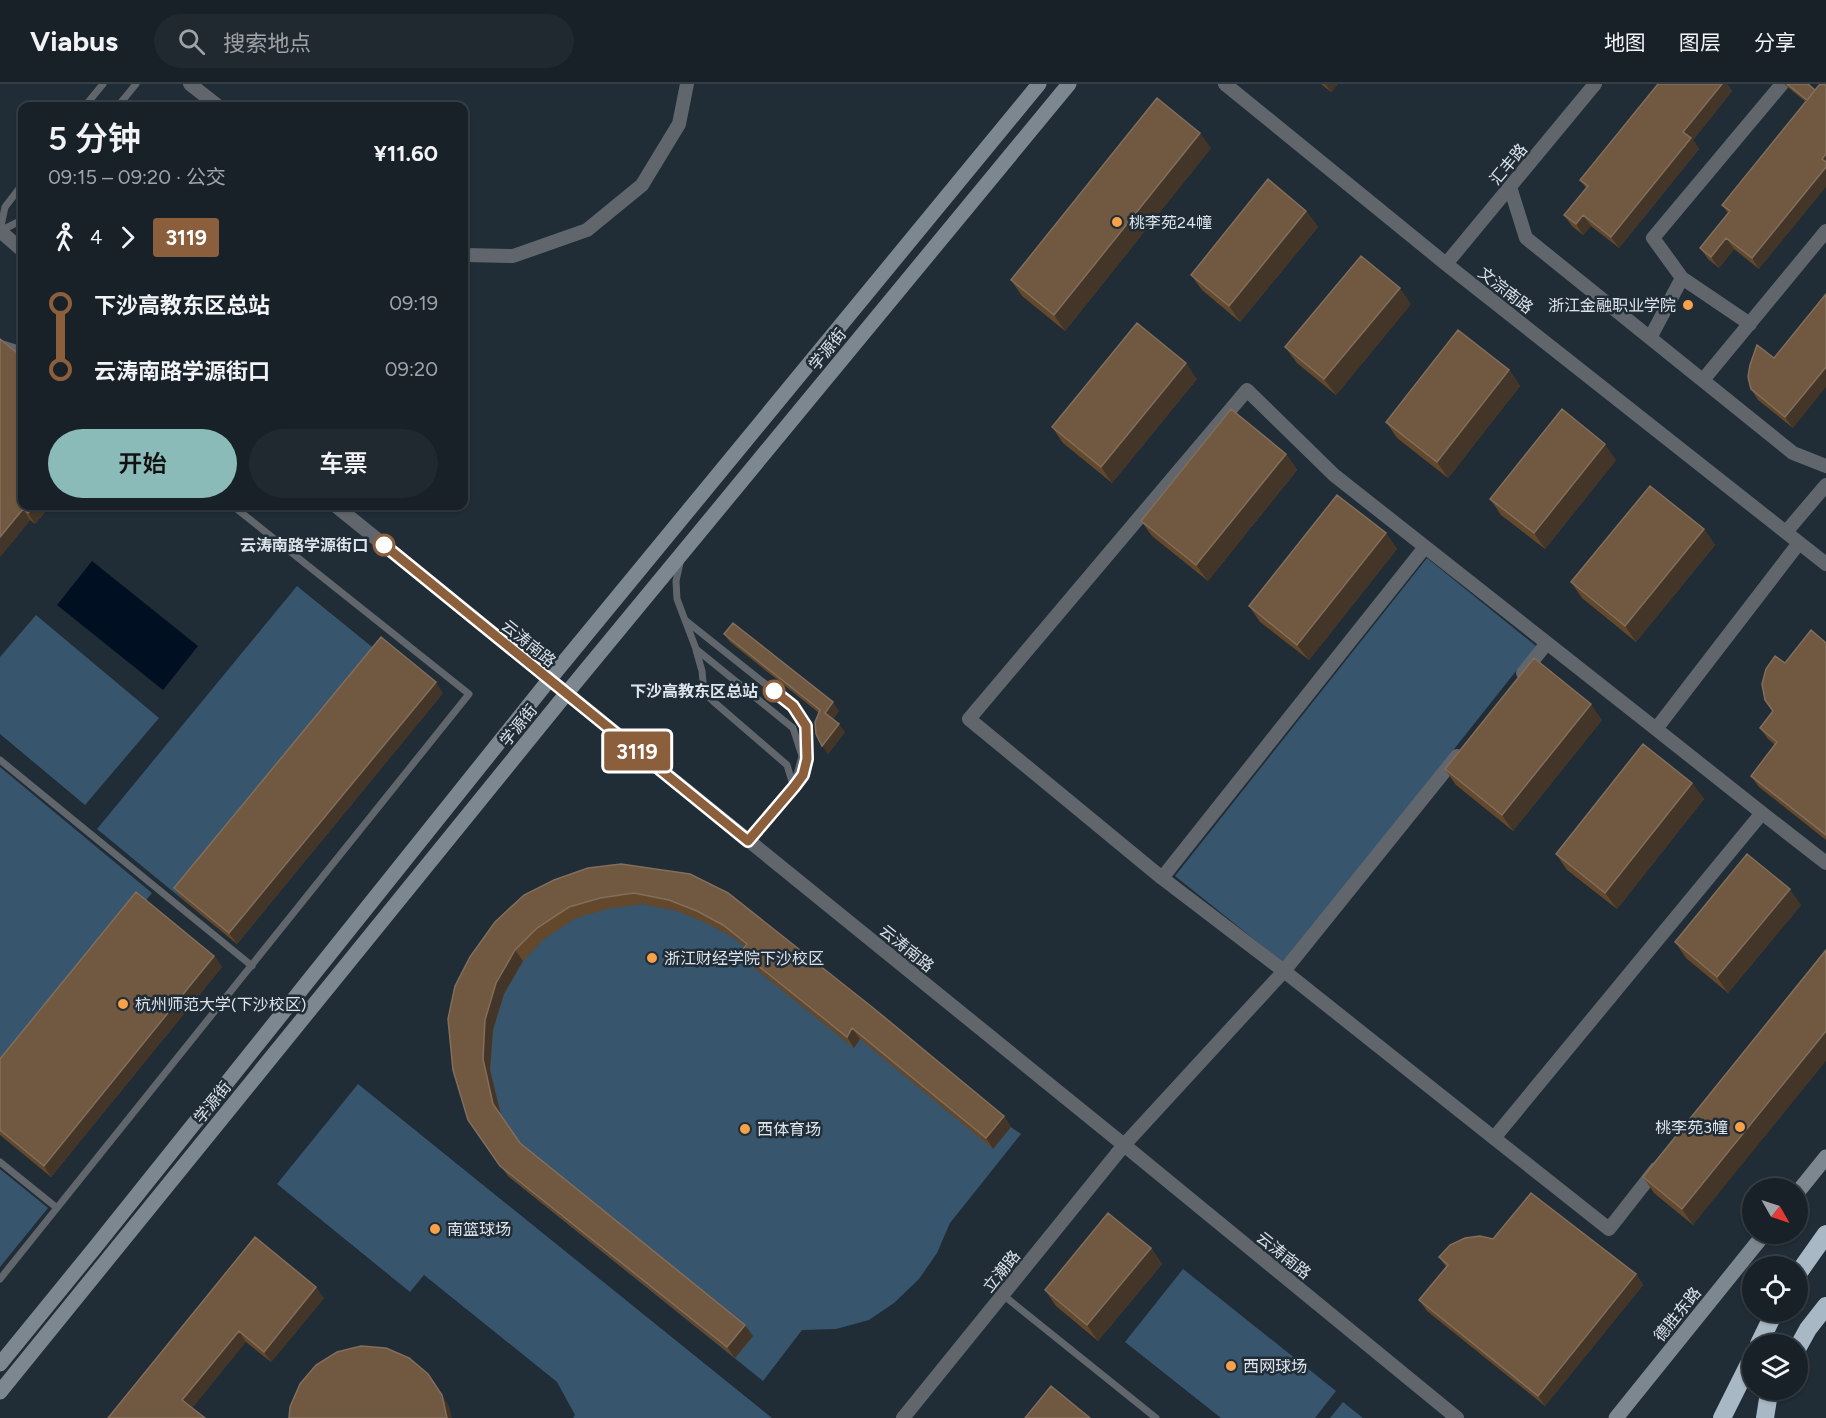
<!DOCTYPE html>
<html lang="zh">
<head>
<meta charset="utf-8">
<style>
	body { margin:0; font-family:Figtree,"Noto Sans SC",sans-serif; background:#212930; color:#f1f3f6; height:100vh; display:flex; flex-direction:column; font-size:22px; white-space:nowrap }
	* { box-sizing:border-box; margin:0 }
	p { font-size:20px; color:#9fa3a8 }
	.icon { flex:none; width:33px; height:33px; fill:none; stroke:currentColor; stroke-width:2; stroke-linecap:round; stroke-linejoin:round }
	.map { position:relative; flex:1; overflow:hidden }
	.sheet { position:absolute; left:18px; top:18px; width:450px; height:408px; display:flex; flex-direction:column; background:#182128; border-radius:12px; box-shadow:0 2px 4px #0004,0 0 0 2px #363e45 }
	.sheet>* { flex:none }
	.badge { padding:0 12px; border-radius:4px; font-size:21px; line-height:39px }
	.needle { width:39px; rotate:129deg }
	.controls { position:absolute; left:1742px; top:1094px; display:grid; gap:12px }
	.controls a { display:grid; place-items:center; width:66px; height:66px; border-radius:50%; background:#182128; box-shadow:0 2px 4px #0004,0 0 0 2px #363e45; font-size:30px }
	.map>.badge { position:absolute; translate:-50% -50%; box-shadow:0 0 0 3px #fff }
	.legs { display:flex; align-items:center; gap:9px; height:66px; padding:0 30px; font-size:20px }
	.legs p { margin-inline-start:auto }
	.headline { display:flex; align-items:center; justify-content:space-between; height:102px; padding:0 30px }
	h1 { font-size:33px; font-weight:600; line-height:45px }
	.primary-button { display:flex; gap:12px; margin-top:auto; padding:12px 30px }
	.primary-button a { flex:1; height:69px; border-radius:36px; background:#8bbbb9; color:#111; font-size:24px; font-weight:600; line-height:69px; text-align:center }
	.primary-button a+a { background:#212930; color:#f1f3f6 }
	ul { padding:0 30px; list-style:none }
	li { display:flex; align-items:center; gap:21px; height:66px; font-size:22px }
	li i { display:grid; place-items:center; width:9px; height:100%; margin:0 8px; background:currentColor }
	li i::after { content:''; width:15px; height:15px; margin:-8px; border:4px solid; border-radius:50%; background:#182128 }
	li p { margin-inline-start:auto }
	li:first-child i { background:linear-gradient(#0000 50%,currentColor 0) }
	li:last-child i { background:linear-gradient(currentColor 50%,#0000 0) }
	header { display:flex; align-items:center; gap:36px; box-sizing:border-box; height:84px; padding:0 30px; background:#182128; border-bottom:2px solid #363e45 }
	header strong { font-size:28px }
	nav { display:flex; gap:33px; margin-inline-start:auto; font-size:21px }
	.search { width:420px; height:54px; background:#212930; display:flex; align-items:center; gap:15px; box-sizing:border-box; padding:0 21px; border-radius:33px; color:#9fa3a8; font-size:22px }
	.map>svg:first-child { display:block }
</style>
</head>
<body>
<header>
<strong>Viabus</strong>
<div class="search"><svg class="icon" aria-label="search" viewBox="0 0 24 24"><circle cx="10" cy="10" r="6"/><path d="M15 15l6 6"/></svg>搜索地点</div>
<nav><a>地图</a><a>图层</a><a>分享</a></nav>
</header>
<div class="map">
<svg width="1826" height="1334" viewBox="0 0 1826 1334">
	<rect width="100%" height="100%" fill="#202c36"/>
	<path fill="#37556d" d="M1427 474 1536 562 1284 879 1175 792Z
		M297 502 382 571 182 815 97 745Z
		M36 531 159 634 85 721 0 650V573Z
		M0 683 152 809 0 996Z
		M658 794 1021 1050 950 1139 937 1169 919 1195 894 1219 869 1236 836 1245 802 1246 763 1297 508 1092 476 1046 502 849Z
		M358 1000 772 1334H573L575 1331 557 1298 424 1191 410 1208 277 1100Z
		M0 1085 48 1124 0 1183Z
		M1183 1185 1336 1307 1315 1334H1221L1125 1258Z
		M1343 1318 1363 1334H1330Z"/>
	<path fill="#001022" d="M92 477 198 562 163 606 57 521Z"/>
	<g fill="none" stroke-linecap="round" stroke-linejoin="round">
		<path stroke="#60666b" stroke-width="7" d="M85 22 103 0
			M118 22 136 0
			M0 147 5 123 22 101
			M0 147 22 136
			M0 259 22 266
			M680 479 676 497 677 515 696 565 793 644 802 672 795 698
			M685 536 793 622 805 642 807 675 803 691 794 703 748 757
			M696 566 702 587 704 608 714 618 787 681 793 701
			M0 676 252 882
			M0 1078 57 1124
			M0 1195 469 610 233 422
			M1003 1211 1156 1334"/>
		<path stroke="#60666b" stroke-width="14" d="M190 0 218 22
			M1225 0 1446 180 1826 480
			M1510 103 1526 154 1793 369 1826 382
			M0 147 22 166
			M464 171 513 172 587 146 642 101 679 40 687 0
			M1446 180 1595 0
			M1682 194 1750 240
			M1650 254 1682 194 1653 154 1782 0
			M1703 296 1826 147
			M336 422 1124 1061 1457 1334
			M1786 448 1826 401
			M1523 589 1547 559 1656 645
			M1457 672 1284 887 1494 1054 1762 729 1656 645 1799 459
			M1762 729 1826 779
			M1162 794 1425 463
			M1494 1054 1609 1145 1656 1085
			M903 1334 1124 1061 1284 887 1162 794 969 635 1247 306 1334 391 1547 559"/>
		<path stroke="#7d878f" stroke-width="15" d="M1797 1109 1826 1073
			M0 1280 93 1166 549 596 1039 0
			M0 1308 566 610 1069 0
			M1616 1334 1765 1149"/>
		<path stroke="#a9b8c5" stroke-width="18" d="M1797 1191 1826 1150
			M1759 1260 1775 1227
			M1797 1265 1808 1245 1826 1222
			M1722 1334 1752 1274
			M1765 1334 1768 1315 1774 1305"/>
	</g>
	<path fill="#64482c" d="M1321 0H1338L1331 8Z
		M1658 0H1727L1732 7 1693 56 1699 65 1619 164 1591 142 1583 151 1572 142 1564 131 1586 104 1580 96Z
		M1784 0H1808L1815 6 1759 185 1734 165 1719 184 1708 175 1700 164 1728 129 1722 121 1806 18Z
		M1211 64 1065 247 1022 212 1011 196Z
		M1306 127 1318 143 1240 238 1202 206 1191 191Z
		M1411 220 1336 311 1297 279 1285 263Z
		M0 255 50 422 35 440 30 436 0 473Z
		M1750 281 1793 344 1758 316 1751 305Z
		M1509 286 1520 302 1448 394 1397 354 1386 338Z
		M1197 295 1112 399 1063 359 1052 343Z
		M1286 370 1297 386 1208 497 1152 452 1141 437Z
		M1616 376 1545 465 1501 431 1490 415Z
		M1704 445 1715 461 1636 558 1582 514 1571 498Z
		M1386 449 1397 465 1309 576 1260 538 1249 522Z
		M724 550 839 627 833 635 845 648 828 670 819 629 730 558Z
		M1826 559V756L1759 703 1751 692 1775 661 1768 655 1760 644 1773 628 1785 579Z
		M443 609 237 860 182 815 174 804Z
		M1602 636 1513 747 1456 701 1445 685Z
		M1692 699 1704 715 1617 825 1567 786 1556 770Z
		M690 790 1004 1032 1011 1043 993 1065 860 955 854 964 748 879 741 868 745 863 731 852 704 838 677 827 641 820 607 825 576 834 544 855 523 877 504 910 493 946 490 986 501 1031 520 1059 753 1252 735 1274 508 1092 468 1036 495 838Z
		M1801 821 1728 909 1686 874 1675 858Z
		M1826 866 1693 1141 1654 1109 1643 1093Z
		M214 872 222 883 51 1093 0 1051V975Z
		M255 1153 324 1214 271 1278 246 1258 108 1334Z
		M1151 1164 1162 1180 1098 1257 1056 1222 1045 1206Z
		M1439 1173 1636 1190 1643 1201 1545 1322 1427 1227 1419 1216 1446 1183Z"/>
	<path fill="#433628" d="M1325 0H1338L1331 8Z
		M1722 0H1727L1732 7 1693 56 1699 65 1619 164 1611 153 1683 48Z
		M1200 49 1211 64 1065 247 1054 231Z
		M1826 70V81L1822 75Z
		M1826 83V103L1759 185 1752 174Z
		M1306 127 1318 143 1240 238 1229 222Z
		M1583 131 1591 142 1583 151 1576 140Z
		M1726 154 1734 165 1719 184 1711 173Z
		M1400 204 1411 220 1336 311 1324 295Z
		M1186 279 1197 295 1112 399 1101 383Z
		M1826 283V303L1793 344 1785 333Z
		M1509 286 1520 302 1448 394 1437 378Z
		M1605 360 1616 376 1545 465 1534 449Z
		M1286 370 1297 386 1208 497 1196 481Z
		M34 422H50L35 440 28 429Z
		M23 425 30 436 0 473V453Z
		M1704 445 1715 461 1636 558 1625 542Z
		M1386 449 1397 465 1309 576 1297 561Z
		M436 598 443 609 237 860 229 849Z
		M833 618 839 627 831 637 825 629Z
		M1591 620 1602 636 1513 747 1502 731Z
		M839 640 845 648 828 670 822 662Z
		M1692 699 1704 715 1617 825 1605 809Z
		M1790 805 1801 821 1728 909 1717 893Z
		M515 866 523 877 504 910 493 946 490 986 501 1031 493 1020 483 975 485 936 496 899Z
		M214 872 222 883 51 1093 44 1082Z
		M852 944 860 955 854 964 847 953Z
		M1826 947V977L1693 1141 1682 1125Z
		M1004 1032 1011 1043 993 1065 986 1054Z
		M1151 1164 1162 1180 1098 1257 1087 1241Z
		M1636 1190 1643 1201 1545 1322 1538 1312Z
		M316 1203 324 1214 271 1278 264 1268Z
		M745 1241 753 1252 735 1274 727 1263Z
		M239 1247 246 1258 190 1327 182 1316Z
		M428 1290 449 1322 452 1334H447Z"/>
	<path fill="#715841" stroke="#826e5b" stroke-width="1.5" d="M1658 0H1722L1683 48 1691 54 1611 153 1583 131 1576 140 1564 131 1588 102 1580 96Z
		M1787 0H1808L1815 6 1807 16Z
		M1820 0 1826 1V70L1822 75 1826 78V83L1752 174 1726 154 1711 173 1700 164 1730 127 1722 121Z
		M1157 14 1200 49 1054 231 1011 196Z
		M1268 95 1306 127 1229 222 1191 191Z
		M1361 172 1400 204 1324 295 1285 263Z
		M1826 210V283L1785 333 1751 305 1748 293 1750 281 1757 261 1774 274Z
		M1137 239 1186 279 1101 383 1052 343Z
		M1458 246 1509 286 1437 378 1386 338Z
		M0 255 22 273V422H34L28 429 23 425 0 453Z
		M1231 325 1286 370 1196 481 1141 437Z
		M1562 325 1605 360 1534 449 1490 415Z
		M1650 402 1704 445 1625 542 1571 498Z
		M1337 411 1386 449 1297 561 1249 522Z
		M733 539 833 618 825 629 839 640 822 662 816 650 815 638 820 626 724 550Z
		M1811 546 1826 559V751L1751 692 1777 658 1760 644 1773 627 1765 616 1762 600 1766 585 1775 572 1785 579Z
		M381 553 436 598 229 849 174 804Z
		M1534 574 1591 620 1502 731 1445 685Z
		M1643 660 1692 699 1605 809 1556 770Z
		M1747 770 1790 805 1717 893 1675 858Z
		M621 780 690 790 728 809 872 923 1004 1032 986 1054 852 944 847 953 741 868 747 860 723 841 697 827 669 816 634 809 600 814 569 823 537 844 515 866 496 899 485 936 483 975 493 1020 520 1059 745 1241 727 1263 500 1082 468 1036 453 986 448 935 455 902 470 873 495 838 524 811 554 796 588 784Z
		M136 808 214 872 44 1082 0 1046V975Z
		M1826 866V947L1682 1125 1643 1093Z
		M1531 1109 1636 1190 1538 1312 1419 1216 1448 1181 1439 1173 1450 1161 1465 1154 1480 1152 1493 1155Z
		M1108 1129 1151 1164 1087 1241 1045 1206Z
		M255 1153 316 1203 264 1268 239 1247 182 1316 205 1334H108Z
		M361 1262 386 1264 409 1274 428 1290 442 1311 447 1334H289L290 1323 300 1300 316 1281 337 1268Z
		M1051 1302 1090 1334H1025Z"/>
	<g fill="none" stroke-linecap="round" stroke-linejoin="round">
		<g stroke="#fff" stroke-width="14">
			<path id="line-1" d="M384 461 748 757 794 703 803 691 807 675 806 642 793 622 774 607"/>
		</g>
		<use href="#line-1" stroke="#8b5e3c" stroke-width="9"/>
	</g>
	<g fill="#f7a248" stroke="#202c36" stroke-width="2">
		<circle cx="1117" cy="138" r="6"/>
		<circle cx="1688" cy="221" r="6"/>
		<circle cx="652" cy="874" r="6"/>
		<circle cx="123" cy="920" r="6"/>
		<circle cx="1740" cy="1043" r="6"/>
		<circle cx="745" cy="1045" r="6"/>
		<circle cx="435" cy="1145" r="6"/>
		<circle cx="1231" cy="1282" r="6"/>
	</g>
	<g fill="#fff" stroke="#8b5e3c" stroke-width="3">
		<circle cx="384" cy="461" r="10"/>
		<circle cx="774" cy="607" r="10"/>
	</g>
	<g text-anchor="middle" stroke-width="5" stroke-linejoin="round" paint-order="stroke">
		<g font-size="16" fill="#dce3ea" stroke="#202c36">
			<text transform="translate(1508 80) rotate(-50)" y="6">汇丰路</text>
			<text transform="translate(1506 206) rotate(38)" y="6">文淙南路</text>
			<text transform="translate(827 265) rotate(-51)" y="6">学源街</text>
			<text transform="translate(529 559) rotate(39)" y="6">云涛南路</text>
			<text transform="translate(518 641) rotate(-51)" y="6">学源街</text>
			<text transform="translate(907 864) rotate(39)" y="6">云涛南路</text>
			<text transform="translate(212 1018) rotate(-51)" y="6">学源街</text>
			<text transform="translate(1284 1171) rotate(39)" y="6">云涛南路</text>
			<text transform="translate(1001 1187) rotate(-51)" y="6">立潮路</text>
			<text transform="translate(1677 1230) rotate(-51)" y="6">德胜东路</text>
		</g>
		<g font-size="16" fill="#dce3ea" stroke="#202c36" text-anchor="start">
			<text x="1129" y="144">桃李苑24幢</text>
			<text x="1676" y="227" text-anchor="end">浙江金融职业学院</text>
			<text x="664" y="880">浙江财经学院下沙校区</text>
			<text x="135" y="926">杭州师范大学(下沙校区)</text>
			<text x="1728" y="1049" text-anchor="end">桃李苑3幢</text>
			<text x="757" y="1051">西体育场</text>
			<text x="447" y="1151">南篮球场</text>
			<text x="1243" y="1288">西网球场</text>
		</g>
		<g font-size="16" font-weight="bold" fill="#dce3ea" stroke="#202c36" text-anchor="end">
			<text x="368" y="467">云涛南路学源街口</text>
			<text x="758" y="613">下沙高教东区总站</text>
		</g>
	</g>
</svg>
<div class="controls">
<a><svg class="needle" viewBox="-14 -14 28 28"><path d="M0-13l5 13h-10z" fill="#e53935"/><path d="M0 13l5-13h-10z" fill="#9fa3a8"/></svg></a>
<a><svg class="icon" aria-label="locate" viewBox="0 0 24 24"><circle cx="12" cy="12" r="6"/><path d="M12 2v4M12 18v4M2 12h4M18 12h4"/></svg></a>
<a><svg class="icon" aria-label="layers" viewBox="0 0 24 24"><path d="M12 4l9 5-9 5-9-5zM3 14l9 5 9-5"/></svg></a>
</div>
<b class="badge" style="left:637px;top:667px;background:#8b5e3c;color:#fff">3119</b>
<section class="sheet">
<div class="headline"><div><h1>5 分钟</h1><p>09:15 – 09:20 · 公交</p></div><b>¥11.60</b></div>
<div class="legs"><svg class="icon" aria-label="walk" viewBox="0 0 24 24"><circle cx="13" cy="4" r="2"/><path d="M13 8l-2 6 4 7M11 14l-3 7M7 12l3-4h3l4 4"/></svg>4<svg class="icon" aria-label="forward" viewBox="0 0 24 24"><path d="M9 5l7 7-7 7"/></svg><b class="badge" style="background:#8b5e3c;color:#fff">3119</b></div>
<ul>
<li><i style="color:#8b5e3c"></i><b>下沙高教东区总站</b><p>09:19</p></li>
<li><i style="color:#8b5e3c"></i><b>云涛南路学源街口</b><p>09:20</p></li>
</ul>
<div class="primary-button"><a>开始</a><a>车票</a></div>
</section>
</div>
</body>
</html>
